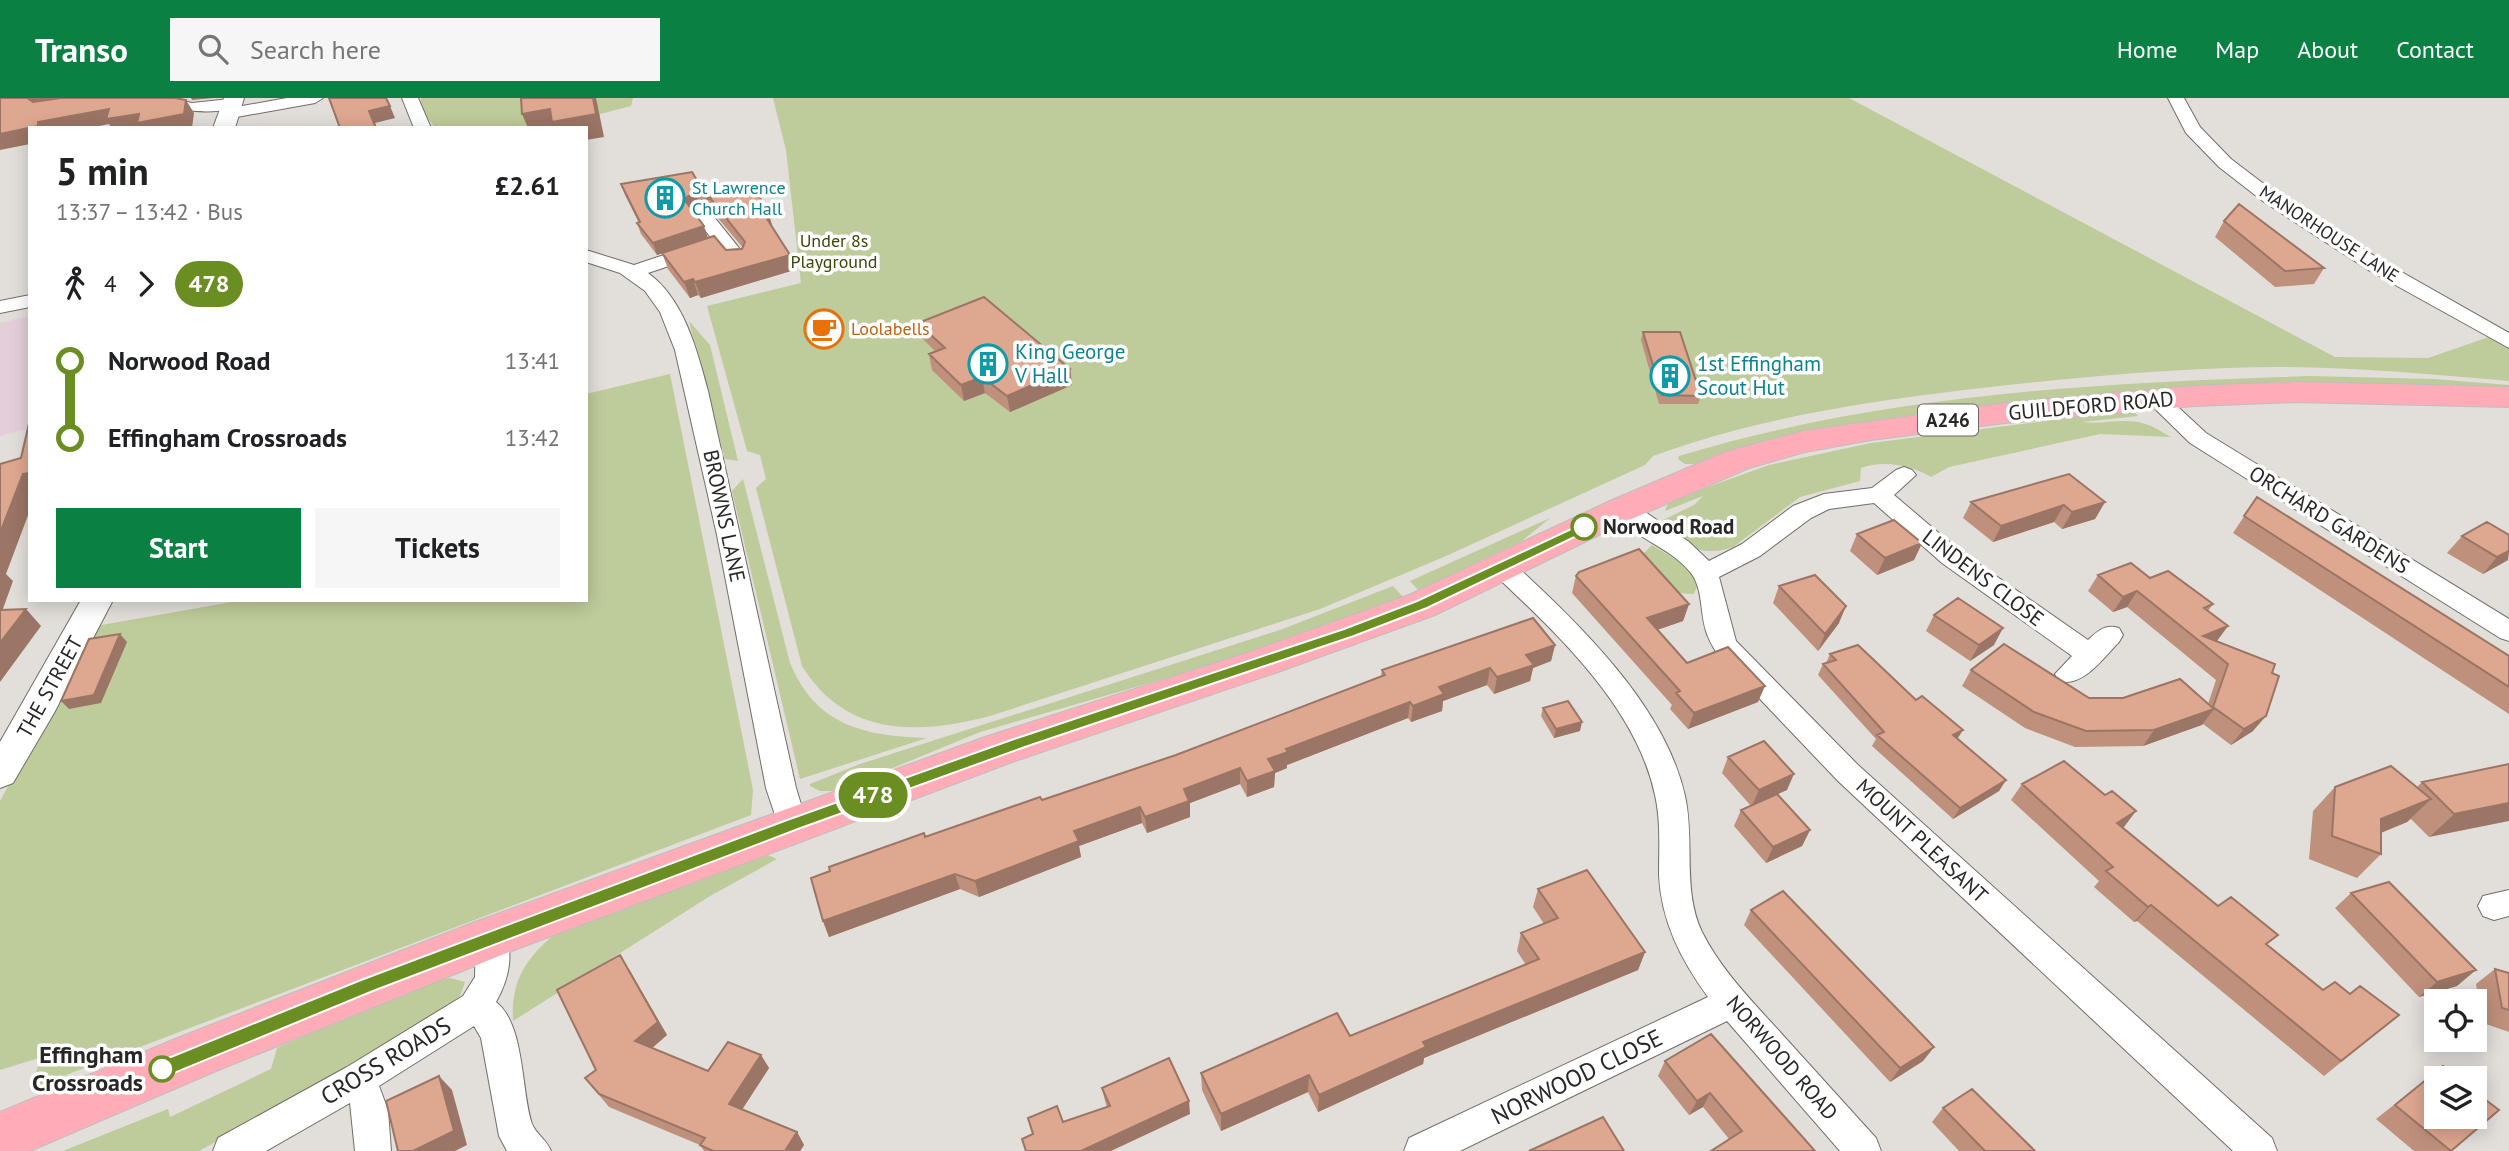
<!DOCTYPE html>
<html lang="en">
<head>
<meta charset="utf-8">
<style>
	body { margin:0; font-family:"PT Sans",sans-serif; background:#f6f6f6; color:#202124; height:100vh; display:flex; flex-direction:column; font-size:26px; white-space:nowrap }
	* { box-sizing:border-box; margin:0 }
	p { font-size:23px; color:#757577 }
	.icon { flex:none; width:38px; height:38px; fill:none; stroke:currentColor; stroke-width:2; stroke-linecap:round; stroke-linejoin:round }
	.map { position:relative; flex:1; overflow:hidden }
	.drawer { position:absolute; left:28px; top:28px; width:560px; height:476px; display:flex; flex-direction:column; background:#fff; border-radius:0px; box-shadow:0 4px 18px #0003 }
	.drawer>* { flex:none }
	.badge { padding:0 14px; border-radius:23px; font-size:24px; line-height:46px }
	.controls { position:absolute; left:2424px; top:891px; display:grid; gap:14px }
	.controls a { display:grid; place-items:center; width:63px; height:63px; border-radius:0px; background:#fff; box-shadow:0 4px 18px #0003; font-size:35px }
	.map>.badge { position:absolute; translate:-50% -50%; box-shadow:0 0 0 4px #fff }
	.legs { display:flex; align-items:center; gap:10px; height:77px; padding:0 28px; font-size:23px }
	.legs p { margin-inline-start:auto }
	.summary { display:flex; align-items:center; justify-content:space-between; height:119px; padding:0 28px }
	h1 { font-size:38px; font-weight:700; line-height:52px }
	.cta { display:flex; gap:14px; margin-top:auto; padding:14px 28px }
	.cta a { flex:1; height:80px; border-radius:0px; background:#0b8043; color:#fff; font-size:28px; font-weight:700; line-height:80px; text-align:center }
	.cta a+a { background:#f6f6f6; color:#202124 }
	ul { padding:0 28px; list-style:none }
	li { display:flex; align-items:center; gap:24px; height:77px; font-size:26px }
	li i { display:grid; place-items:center; width:10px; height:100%; margin:0 9px; background:currentColor }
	li i::after { content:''; width:18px; height:18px; margin:-9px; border:5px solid; border-radius:50%; background:#fff }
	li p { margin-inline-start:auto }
	li:first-child i { background:linear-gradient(#0000 50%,currentColor 0) }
	li:last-child i { background:linear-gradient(currentColor 50%,#0000 0) }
	header { display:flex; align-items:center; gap:42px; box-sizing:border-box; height:98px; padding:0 35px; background:#0b8043; color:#fff }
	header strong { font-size:33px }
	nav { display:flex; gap:38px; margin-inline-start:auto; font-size:24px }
	.search { width:490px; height:63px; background:#f6f6f6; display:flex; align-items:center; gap:18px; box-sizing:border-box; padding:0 24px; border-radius:0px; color:#757577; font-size:26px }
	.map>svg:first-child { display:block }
</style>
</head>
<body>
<header>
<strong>Transo</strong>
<div class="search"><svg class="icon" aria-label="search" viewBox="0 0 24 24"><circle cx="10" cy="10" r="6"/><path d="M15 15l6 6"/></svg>Search here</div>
<nav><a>Home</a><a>Map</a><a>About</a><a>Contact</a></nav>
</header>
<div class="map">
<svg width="2509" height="1053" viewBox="0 0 2509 1053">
	<rect width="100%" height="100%" fill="#e2ded9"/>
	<path fill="#e4ceda" d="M30 218V330L0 338V225Z"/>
	<path fill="#becb9a" d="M421 0H633L631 8 600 16V19L536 30H435L421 10Z
		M773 0H1849L2335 259 2428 260 2489 239 2509 250V283C2416 275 2321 266 2228 270 2140 273 2051 282 1964 292 1857 305 1754 321 1653 358L1645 367 1446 458 1320 511 990 618C917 637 846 639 802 568L756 390 766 381 760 357 747 353 707 208 801 185 786 52Z
		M689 223 710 247 738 363 725 361Z
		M670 276 753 692 751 717 29 991 42 959 0 972V703L96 528 243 502H586V296Z
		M2309 278 2434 281 2509 287V291L2367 286 2114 296 1952 311 1846 328 1696 366H1685L1678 361 1679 358C1884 296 2096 285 2309 278Z
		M2118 314 2135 315 2138 318 2082 324C2102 327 2126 319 2145 326 2154 328 2163 335 2171 339L2100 336 1949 369 1931 379C1911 367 1883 362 1861 370L1860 383 1800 399 1733 449C1705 460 1676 448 1663 422L1694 407 1703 398 1665 413 1669 403 1769 367 1871 345Z
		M743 381 790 565C816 628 865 638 927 640L800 681 732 393Z
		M1550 420 1522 443 1419 493 1410 483Z
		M1652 447 1690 470 1699 483 1694 496 1676 495 1643 456Z
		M1393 488 1404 500 1219 565 980 634 837 693H820L810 688V686L860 666 1280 532Z
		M763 755 777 761 710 798 513 923C511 883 525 861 555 836Z
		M450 880 465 884 460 898 420 931 199 1053H63L168 1011 170 1019 271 971 277 950 423 885Z"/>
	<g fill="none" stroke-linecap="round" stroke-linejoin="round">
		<g stroke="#726e6a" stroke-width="2">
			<path id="minor" d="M143 0H171L192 5 239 0 241 3C222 23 169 9 145 4Z
				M287 0H323L315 5 231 20 223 15 231 10Z
				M402 0H418L431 30H414Z
				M2168 0H2184L2200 29 2231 61 2277 96 2384 164 2509 235V250L2370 173 2264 104 2219 69 2186 35Z
				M699 107 706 109 739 150 742 154 739 158H725L720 151 648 175C684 201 697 252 708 293L796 690 807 726 803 735 792 738 781 735 766 690 717 437 675 252 660 214 645 193 620 175 586 164V152L634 167 712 141 690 113Z
				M30 197V209L0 215V203Z
				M2157 295 2165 297 2206 335 2509 521V543L2500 540 2190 345 2146 302Z
				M1904 369 1912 372 1916 377 1894 397 1960 453 2088 542C2099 532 2105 526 2119 530L2123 537 2119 544C2104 559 2083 590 2059 583L2055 576 2072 558 1942 465 1874 405 1829 411 1811 420 1760 458 1719 479 1736 543 1858 667 2272 1040 2277 1053H2233L1838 683 1718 557C1713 549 1708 541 1706 533 1700 514 1703 491 1691 475 1670 448 1629 439 1611 411L1614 405H1632L1689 444 1709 463 1742 446 1793 408 1824 396 1872 390 1896 372Z
				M1502 460 1511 463C1577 524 1665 607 1685 698 1695 743 1682 792 1702 834 1721 872 1752 903 1780 934 1812 969 1844 1005 1876 1040L1881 1053H1840L1727 923 1460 1053H1404L1409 1040 1708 899C1681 862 1661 823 1659 777 1659 751 1661 723 1655 697 1636 608 1556 535 1493 475L1489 469 1493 463Z
				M2509 792V818L2494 822 2483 818 2478 808 2483 798Z
				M492 825 503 829C515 855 509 881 496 904 525 926 521 994 532 1026 536 1036 547 1042 551 1053H507L499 1038 481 940 474 928 379 988 388 1012 391 1053H355L350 1005 266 1053H213L218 1040 347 969 463 898 475 879 476 839 481 829Z"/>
		</g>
		<g stroke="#726e6a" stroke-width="2">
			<path id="tertiary" d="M224 0H244L235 30H213Z
				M81 502H113L54 615 13 685 0 690V644Z"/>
		</g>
		<g stroke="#bebebe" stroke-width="2">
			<path id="primary" d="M2297 284 2509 289V309L2297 304 2194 308 2005 325 1871 342 1805 354 1749 370 1636 419 1435 517 1278 574 1015 663 509 854 216 973 30 1053H0V1014L180 939 475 824 985 639 1250 554 1409 497 1610 403 1725 354 1803 333 2005 305 2194 288Z"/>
		</g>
		<use href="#minor" fill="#fff" fill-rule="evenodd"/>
		<use href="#tertiary" fill="#fff" fill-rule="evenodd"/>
		<use href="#primary" fill="#feadb8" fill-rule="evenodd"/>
	</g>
	<path fill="#bf907c" d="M692 74 709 102 712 113 700 104 691 110 708 140 657 157 641 136 637 125H639L625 97 621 86Z
		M708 97 772 127 771 128 794 172 701 200 698 197 690 200 668 171 662 155 743 150 712 113Z
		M2224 123 2324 170 2314 186 2275 189 2215 139Z
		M918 225 1070 271 1072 287 1010 314 985 295 964 303 932 272 929 256 936 254 922 240Z
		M1643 234 1701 298 1698 306H1659L1641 242Z
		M2257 399 2509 558V616L2233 435Z
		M1971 404H2105L2095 421 2062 431 2054 424 1993 444 1963 420Z
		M1857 436 1922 445 1914 462 1877 477 1850 453Z
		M2462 438 2508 462 2483 476 2447 455Z
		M2098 477 2150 480 2213 506 2208 513 2228 528 2217 543 2275 566 2253 633 2231 647 2203 626 2143 648 2075 649 2025 630 1962 588 1971 572 2089 600 2208 606 2216 582 2127 509 2113 514 2088 493Z
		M1576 478 1689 506 1683 523 1657 532 1687 565 1758 604 1688 631 1670 611 1672 607 1572 495Z
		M1779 488 1839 525 1818 553 1773 505Z
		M1934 517 1994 547 1970 563 1926 533Z
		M1555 547 1551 563 1533 570 1530 583 1494 596 1487 587 1443 603 1442 613 1411 624 1408 620 1287 667V670L1275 675 1274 689 1247 699 1240 686 1190 705V719L1147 735 1142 725 1079 748 1081 759 979 799 960 791 829 839 823 823 925 739 1042 702 1176 657 1381 578 1382 572Z
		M1830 556 1957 641 2006 682 1999 693 1953 721 1872 648 1876 641 1818 577 1823 566 1826 565Z
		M1543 610 1580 633 1554 640 1541 618Z
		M1728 659 1787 692 1777 696 1810 732 1802 748 1766 765 1734 728 1741 712 1751 708 1722 675Z
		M2509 666 2429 739 2411 721 2407 724 2381 735V756L2357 780 2309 761 2313 713 2335 689H2417L2422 684Z
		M2022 686 2124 729 2123 730 2218 808 2323 892 2350 896 2399 917 2324 978 2137 823 2134 824 2094 789 2099 783 2011 702Z
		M1538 791 1645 854 1638 872 1424 960 1423 966 1318 1014 1308 994 1221 1033 1202 992 1201 975 1350 938 1526 867 1517 853 1521 835 1544 826 1533 809Z
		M2351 795 2457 888 2419 899 2335 810Z
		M1751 812 1934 949 1923 963 1890 984 1744 827Z
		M629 871 667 937 652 950 708 973 761 957 769 970 742 1012 797 1034 804 1047 800 1053H704L700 1047 609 1009 585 980 596 972Z
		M2495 871 2509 875V934L2483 925 2476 886Z
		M1665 963 1815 1053 1729 1041 1703 1009 1689 1017 1658 978Z
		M2443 968 2451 1053H2414L2376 1021Z
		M1102 990 1190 1016 1033 1037 1028 1020 1063 1024 1107 1009 1105 1003Z
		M1943 1010 2035 1053H1959L1932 1024Z"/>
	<path fill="#9b7565" d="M24 0H58L32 11Z
		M191 0H214L192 2Z
		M593 0H596L604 39 586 42V30H528L522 16Z
		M186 2 194 15 192 30H112L109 26 89 30H30L38 24 109 11Z
		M390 8 395 20 375 25 377 30H376L369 13Z
		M30 30V46L0 52V36Z
		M696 93 700 104 687 113 684 101Z
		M768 112 772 127 766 129 762 113Z
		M704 128 708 140 657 157 653 145Z
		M790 157 794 172 701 200 695 184Z
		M693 181 698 197 690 200 684 184Z
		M1070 271 1072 287 1010 314 1007 298Z
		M982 279 985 295 964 303 961 287Z
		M30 375V412L6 476 13 483 0 519V435L23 376Z
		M2105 404 2095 421 2062 431 2072 414Z
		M2064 407 2054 424 1993 444 2001 428Z
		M1922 445 1914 462 1877 477 1885 460Z
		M2509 453 2508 462 2483 476 2497 459Z
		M2137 493 2127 509 2113 514 2123 499Z
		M1689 506 1683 523 1642 537 1647 520Z
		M1846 508 1839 525 1818 553 1825 536Z
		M26 511 41 528 0 584V545Z
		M2228 528 2216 544 2203 538Z
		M2003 530 1994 547 1970 563 1979 547Z
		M120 536 127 544 101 605 69 611 61 603Z
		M1555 547 1551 563 1533 570 1530 583 1494 596 1497 579 1526 557Z
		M1490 570 1487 587 1443 603 1442 613 1411 624 1413 608 1439 589Z
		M1765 588 1758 604 1688 631 1694 615Z
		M1410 604 1408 620 1287 667V670L1275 675 1274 689 1247 699V683L1268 661 1286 651Z
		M2214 611 2202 627 2143 648 2154 632Z
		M2266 618 2253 633 2231 647 2244 631Z
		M1582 624 1580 633 1554 640 1556 631Z
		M1963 632 1956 643 1953 637Z
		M1240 670V686L1190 705V719L1147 735 1145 719 1184 691Z
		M1794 676 1787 692 1752 708 1759 692Z
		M2006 682 1999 693 1953 721 1960 710Z
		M2431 701 2407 724 2358 744 2381 721Z
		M2509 705V723L2429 739 2454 716Z
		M1140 709 1142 725 1079 748 1081 759 979 799 975 783 1074 733Z
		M2136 713 2124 729 2104 741 2117 725Z
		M1810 732 1802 748 1766 765 1773 749Z
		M955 776 960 791 829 839 823 823Z
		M2151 807 2137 823 2134 824 2148 809Z
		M1645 854 1638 872 1424 960 1423 966 1318 1014 1319 997 1423 944Z
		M620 857 667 937 644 957 635 943Z
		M2476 872 2457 888 2419 899 2437 884Z
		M1934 949 1923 963 1890 984 1900 970Z
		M761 957 769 970 737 1019 729 1006Z
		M1309 977 1308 994 1221 1033V1016Z
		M439 978 452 992 467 1047 455 1053H413Z
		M1710 995 1703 1009 1689 1017 1697 1003Z
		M1189 1003 1190 1016 1111 1053H1081Z
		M797 1034 804 1047 800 1053H785Z"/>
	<path fill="#dea790" stroke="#9b7565" stroke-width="2" d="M0 0H27L33 4 61 0H175L186 2 184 16 137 25 139 16 106 21 109 11 38 24V28L0 36Z
		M329 0H386L390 8 369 13 376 30H340Z
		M521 0H593L596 16 552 24 550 11 522 16Z
		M692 74 709 102 696 93 684 101 704 128 653 145 637 125 640 124 621 86Z
		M751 87 768 112 762 113 790 157 695 184 693 181 684 184 662 155 714 138 726 152 742 151 745 144 708 97Z
		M2239 106 2324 170 2285 173 2224 123Z
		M984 199 1070 271 1007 298 982 279 961 287 929 256 945 250 918 225Z
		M1643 234H1680L1701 298 1662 297Z
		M30 321V375L23 376 0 435V366L21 360Z
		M2069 376 2105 404 2072 414 2064 407 2001 428 1971 404Z
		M2257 399 2509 558V589L2244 418Z
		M1894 422 1922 445 1885 460 1857 436Z
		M2487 424 2509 437V453L2497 459 2462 438Z
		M1639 451 1689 506 1647 520 1687 565 1728 549 1765 588 1694 615 1676 595 1680 593 1576 478 1579 474Z
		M2131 465 2150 480 2168 473 2213 506 2204 510 2228 528 2203 538 2275 566 2272 575 2279 578 2266 618 2244 631 2213 609 2228 566 2137 493 2123 499 2098 477Z
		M1815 477 1846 508 1825 536 1779 488Z
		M1958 500 2003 530 1979 547 1934 517Z
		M26 511 0 545V512Z
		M1533 520 1555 547 1526 557 1534 567 1497 579 1490 570 1439 589 1444 596 1413 608 1410 604 1286 651 1288 654 1268 661 1275 673 1247 683 1240 670 1184 691 1189 703 1145 719 1140 709 1074 733 1079 743 975 783 955 776 823 823 811 780 830 773 829 769 924 735 925 739 1040 699 1042 702 1176 657 1385 577 1382 572Z
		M120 536 94 597 61 603 89 541Z
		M2004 546 2089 600H2123L2180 581 2214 611 2154 632 2086 633 2034 614 1971 572Z
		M1858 547 1916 602 1922 598 1963 632 1953 637 2006 682 1960 710 1877 637 1884 634 1823 566 1836 562 1830 556Z
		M1568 603 1582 624 1556 631 1543 610Z
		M1764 643 1794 676 1759 692 1728 659Z
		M2064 663 2105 697 2112 693 2136 713 2117 725 2218 808 2231 799 2278 837 2266 846 2323 892 2335 884 2350 896 2360 888 2399 917 2341 963 2151 807 2148 809 2106 773 2113 769 2022 686Z
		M2509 666V705L2454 716 2422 684Z
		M2391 668 2431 701 2381 721V756L2332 738 2335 689Z
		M1777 696 1810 732 1773 749 1741 712Z
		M1587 772 1645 854 1423 944 1426 949 1319 997 1309 977 1221 1016 1201 975 1337 915 1350 938 1539 861 1521 835 1558 820 1538 791Z
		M2389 784 2476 872 2437 884 2351 795Z
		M1783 793 1934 949 1900 970 1751 812Z
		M620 857 658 924 635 943 708 973 728 944 761 957 729 1006 797 1034 785 1053H713L700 1047 705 1040 599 996 585 980 596 972 557 892Z
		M2495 871 2509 875V912L2502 910Z
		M1711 936 1815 1053H1711L1742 1033 1710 995 1697 1003 1665 963Z
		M1169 960 1189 1003 1081 1053H1026L1022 1041 1033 1036 1028 1020 1057 1008 1063 1024 1110 1008 1102 990Z
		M2443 968 2458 980H2436V1018H2474V993L2499 1012 2451 1053 2395 1007Z
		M439 978 454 1033 413 1053H398L386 1003Z
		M1972 991 2035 1053H1985L1943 1010Z
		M1603 1019 1624 1053H1529Z"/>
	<path fill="#6b8e23" stroke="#fff" stroke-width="2" d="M1584 425 1590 429 1589 432 1427 510 1354 538 1025 649 798 731 373 893 162 980 156 977 154 971 156 965 361 882 787 722 1014 641 1344 531 1417 503Z"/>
	<defs>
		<g id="building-ring" transform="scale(2.0125)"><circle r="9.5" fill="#fff" stroke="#0f9aa8" stroke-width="1.5"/><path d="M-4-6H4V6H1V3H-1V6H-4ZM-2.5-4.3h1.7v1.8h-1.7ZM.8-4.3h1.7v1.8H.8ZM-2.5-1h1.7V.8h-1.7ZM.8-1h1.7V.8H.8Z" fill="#0f9aa8"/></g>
		<g id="cafe-ring" transform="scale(2.0125)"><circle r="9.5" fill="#fff" stroke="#e8710a" stroke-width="1.5"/><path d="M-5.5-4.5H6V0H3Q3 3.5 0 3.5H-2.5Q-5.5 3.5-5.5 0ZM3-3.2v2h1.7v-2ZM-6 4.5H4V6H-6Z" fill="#e8710a"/></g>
	</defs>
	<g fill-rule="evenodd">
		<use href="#building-ring" x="665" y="100"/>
		<use href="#cafe-ring" x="824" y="231"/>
		<use href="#building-ring" x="988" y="266"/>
		<use href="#building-ring" x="1670" y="278"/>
	</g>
	<g fill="#fff" stroke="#6b8e23" stroke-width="3.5">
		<circle cx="1584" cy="429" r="12"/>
		<circle cx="162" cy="971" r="12"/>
	</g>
	<g text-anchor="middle" stroke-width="7" stroke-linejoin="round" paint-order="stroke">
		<g font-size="18" fill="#0d838f" stroke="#fff" text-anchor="start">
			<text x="692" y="96">St Lawrence<tspan x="692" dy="21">Church Hall</tspan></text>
		</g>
		<g font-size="18" fill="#282725" stroke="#fff">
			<text transform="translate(2329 136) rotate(33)" y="6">MANORHOUSE LANE</text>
		</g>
		<g font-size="18" fill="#3b4608" stroke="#fff">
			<text x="834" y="149">Under 8s<tspan x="834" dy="21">Playground</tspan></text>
		</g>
		<g font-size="18" fill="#c56008" stroke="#fff" text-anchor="start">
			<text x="851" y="237">Loolabells</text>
		</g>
		<rect fill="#fff" stroke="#686866" stroke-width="2" x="1918" y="306.5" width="60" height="31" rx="5"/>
		<g font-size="19" font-weight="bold" fill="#282725">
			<text x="1948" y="329">A246</text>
		</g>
		<g font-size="21" fill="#0d838f" stroke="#fff" text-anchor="start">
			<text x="1015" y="261">King George<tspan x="1015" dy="24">V Hall</tspan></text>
			<text x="1697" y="273">1st Effingham<tspan x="1697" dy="24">Scout Hut</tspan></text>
		</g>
		<g font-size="21" fill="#282725" stroke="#fff">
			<text transform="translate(2091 308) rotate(-5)" y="7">GUILDFORD ROAD</text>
			<text transform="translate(724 418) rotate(78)" y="7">BROWNS LANE</text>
			<text transform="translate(2329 422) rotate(32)" y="7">ORCHARD GARDENS</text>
			<text transform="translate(1983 480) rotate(37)" y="7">LINDENS CLOSE</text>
			<text transform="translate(50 589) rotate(-61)" y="7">THE STREET</text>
			<text transform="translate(1922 743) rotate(43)" y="7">MOUNT PLEASANT</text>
			<text transform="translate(1782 960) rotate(49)" y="7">NORWOOD ROAD</text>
		</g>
		<g font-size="21" font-weight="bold" fill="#282725" stroke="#fff" text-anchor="start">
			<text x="1603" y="436">Norwood Road</text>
		</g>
		<g font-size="24" font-weight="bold" fill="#282725" stroke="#fff" text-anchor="end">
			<text x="143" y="965">Effingham<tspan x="143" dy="28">Crossroads</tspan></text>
		</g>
		<g font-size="24" fill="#282725" stroke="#fff">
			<text transform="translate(386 963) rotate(-31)" y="8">CROSS ROADS</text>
			<text transform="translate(1577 979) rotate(-26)" y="8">NORWOOD CLOSE</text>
		</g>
	</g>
</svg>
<div class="controls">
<a><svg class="icon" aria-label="locate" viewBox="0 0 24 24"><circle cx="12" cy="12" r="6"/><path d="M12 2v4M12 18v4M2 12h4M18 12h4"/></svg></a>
<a><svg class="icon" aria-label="layers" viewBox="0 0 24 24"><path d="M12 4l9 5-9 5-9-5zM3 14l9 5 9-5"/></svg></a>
</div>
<b class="badge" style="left:873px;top:697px;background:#6b8e23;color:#fff">478</b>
<section class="drawer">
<div class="summary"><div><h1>5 min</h1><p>13:37 – 13:42 · Bus</p></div><b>£2.61</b></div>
<div class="legs"><svg class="icon" aria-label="walk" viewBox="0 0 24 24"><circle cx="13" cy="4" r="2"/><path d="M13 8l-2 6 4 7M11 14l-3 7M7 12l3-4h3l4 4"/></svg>4<svg class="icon" aria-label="forward" viewBox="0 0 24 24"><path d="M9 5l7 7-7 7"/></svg><b class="badge" style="background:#6b8e23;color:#fff">478</b></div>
<ul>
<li><i style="color:#6b8e23"></i><b>Norwood Road</b><p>13:41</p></li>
<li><i style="color:#6b8e23"></i><b>Effingham Crossroads</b><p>13:42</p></li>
</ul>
<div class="cta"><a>Start</a><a>Tickets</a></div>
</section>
</div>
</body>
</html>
